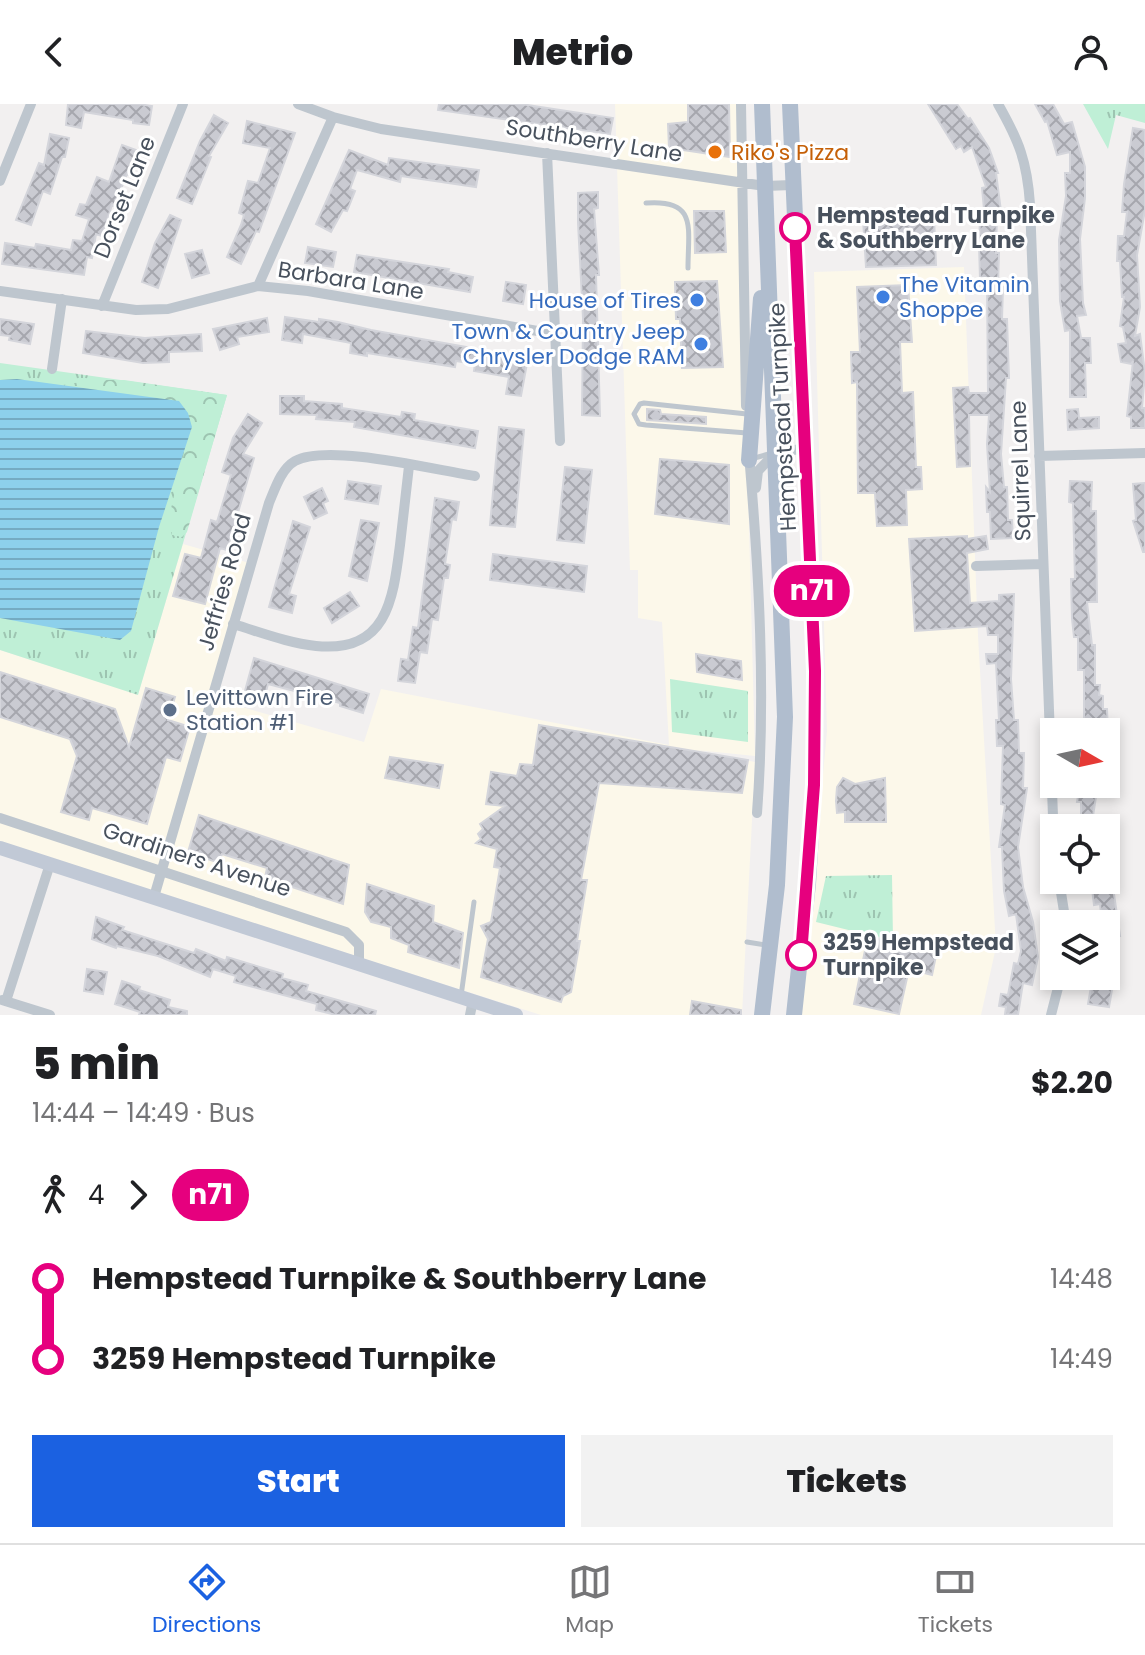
<!DOCTYPE html>
<html lang="en">
<head>
<meta charset="utf-8">
<style>
	body { margin:0; font-family:Poppins,sans-serif; background:#f2f2f2; color:#202124; height:100vh; display:flex; flex-direction:column; font-size:30px; white-space:nowrap }
	* { box-sizing:border-box; margin:0 }
	p { font-size:26px; color:#757577 }
	.icon { flex:none; width:44px; height:44px; fill:none; stroke:currentColor; stroke-width:2; stroke-linecap:round; stroke-linejoin:round }
	.map { position:relative; height:911px; overflow:hidden }
	.side { display:flex; flex-direction:column; background:#fff; flex:1 }
	.side>* { flex:none }
	.badge { padding:0 16px; border-radius:26px; font-size:28px; line-height:52px }
	.needle { width:52px; rotate:99deg }
	.fabs { position:absolute; left:1040px; top:614px; display:grid; gap:16px }
	.fabs a { display:grid; place-items:center; width:80px; height:80px; border-radius:0px; background:#fff; box-shadow:0 4px 12px #0003; font-size:40px }
	.map>.badge { position:absolute; translate:-50% -50%; box-shadow:0 0 0 4px #fff }
	.legs { display:flex; align-items:center; gap:12px; height:88px; padding:0 32px; font-size:26px }
	.legs p { margin-inline-start:auto }
	.summary { display:flex; align-items:center; justify-content:space-between; height:136px; padding:0 32px }
	h1 { font-size:44px; font-weight:800; line-height:60px }
	.button { display:flex; gap:16px; margin-top:auto; padding:16px 32px }
	.button a { flex:1; height:92px; border-radius:0px; background:#1b61e1; color:#fff; font-size:32px; font-weight:800; line-height:92px; text-align:center }
	.button a+a { background:#f2f2f2; color:#202124 }
	ul { padding:0 32px; list-style:none }
	li { display:flex; align-items:center; gap:28px; height:80px; font-size:30px }
	li i { display:grid; place-items:center; width:12px; height:100%; margin:0 10px; background:currentColor }
	li i::after { content:''; width:20px; height:20px; margin:-10px; border:6px solid; border-radius:50%; background:#fff }
	li p { margin-inline-start:auto }
	li:first-child i { background:linear-gradient(#0000 50%,currentColor 0) }
	li:last-child i { background:linear-gradient(currentColor 50%,#0000 0) }
	header { display:flex; justify-content:space-between; align-items:center; height:104px; padding:0 32px; background:#fff; font-size:36px; font-weight:800 }
	.tab-bar { display:flex; justify-content:space-around; align-items:center; height:112px; border-top:2px solid #e0e0e0; background:#fff; font-size:22px; color:#757577 }
	.tab-bar a { display:grid; justify-items:center; gap:4px }
	.tab-bar .selected { color:#1b61e1 }
	.map>svg:first-child { display:block }
</style>
</head>
<body>
<header><svg class="icon" aria-label="back" viewBox="0 0 24 24"><path d="M15 5l-7 7 7 7"/></svg>Metrio<svg class="icon" aria-label="person" viewBox="0 0 24 24"><circle cx="12" cy="8" r="4"/><path d="M4 21q1-7 8-7t8 7"/></svg></header>
<div class="map">
<svg width="1145" height="911" viewBox="0 0 1145 911">
	<defs>
		<pattern id="grass-tufts" width="24" height="20" patternUnits="userSpaceOnUse" patternTransform="scale(2)"><rect width="24" height="20" fill="#bfefd6"/><path d="M3 7l-1-3M5 7V3M7 7l1-3M15 17l-1-3M17 17v-4M19 17l1-3" fill="none" stroke="#9dc4b1"/></pattern>
		<pattern id="forest-crowns" width="20" height="18" patternUnits="userSpaceOnUse" patternTransform="scale(2)"><rect width="20" height="18" fill="#bfefd6"/><path d="M2 6a3 3 0 1 1 6 0M12 15a3 3 0 1 1 6 0" fill="none" stroke="#9dc4b1"/></pattern>
		<pattern id="water-rules" width="6" height="5" patternUnits="userSpaceOnUse" patternTransform="scale(2)"><rect width="6" height="5" fill="#8dd0eb"/><path d="M0 2.5h6" fill="none" stroke="#75abc2"/></pattern>
		<pattern id="building-cross-hatch" width="8" height="8" patternUnits="userSpaceOnUse" patternTransform="scale(2)"><rect width="8" height="8" fill="#cacbd2"/><path d="M0 0l8 8M0 8l8-8" fill="none" stroke="#a6a7ae"/></pattern>
	</defs>
	<rect width="100%" height="100%" fill="#f2f0f0"/>
	<path fill="#fcf8ea" d="M615 0H738L755 652 696 646 755 658 742 911H541L0 739V546L138 590 183 440 253 460 214 595 364 638 381 585 669 641 662 518 638 514V466H630Z
		M964 163 978 532 996 843 981 911H801L827 627 814 168Z"/>
	<path fill="url(#grass-tufts)" d="M1083 0H1145V19L1116 11 1108 45Z
		M0 259 227 291 138 591 0 546Z
		M670 575 748 587V638L672 628Z
		M892 771 893 837 816 818 826 772Z"/>
	<path fill="url(#forest-crowns)" d="M93 276H124L227 291 187 428 182 433 172 431 170 409 184 348 63 281Z"/>
	<path fill="url(#water-rules)" d="M17 275 179 297 188 309 192 323 159 423 131 527 120 536 0 514V276Z"/>
	<path fill="url(#building-cross-hatch)" stroke="#d4d5db" stroke-width="2" d="M68 0H138L152 2 149 21 133 19V16L84 8 81 24 66 21Z
		M439 0H521L613 14 610 30 438 6Z
		M688 0H729L730 53 669 44 668 20 688 18Z
		M928 0H957L968 15 970 14 989 44 998 69H996L1001 107H997L996 149H999L998 182 1003 183 1002 215H1007L1009 274H1006L1001 350 1004 383H1007L1008 416H1012L1013 434 991 435 990 408H987L986 383 990 388 987 340 989 311H969L970 362 957 363 953 284 968 283 969 289H988L987 175H980L979 140 980 115 985 116 982 84 986 83 972 43 964 48 961 42 956 45Z
		M1035 0H1053L1064 20 1072 18 1085 63V94L1080 135 1083 199 1086 211 1077 212 1081 234H1090L1091 259H1085L1086 293H1070V226L1065 227 1060 197 1059 136 1066 92 1065 69H1070V48L1057 51 1047 17 1045 18Z
		M214 11 228 19 209 52 211 53 192 100 177 94 200 37Z
		M247 17 295 29 259 128 256 127 241 160 227 153 241 121 244 111 239 109 248 77 258 79 270 44 243 39Z
		M1133 24 1145 26V106L1137 151 1140 203 1135 232 1140 230 1145 269 1142 304H1145V324H1131V313L1127 312 1133 257 1131 260 1121 258 1118 240 1126 239 1123 223 1120 222 1124 193H1122L1120 157H1117L1118 132H1124L1127 108H1122L1124 80Z
		M50 30 69 34 65 53H62L50 90 43 87 31 121 16 116 39 59 44 61Z
		M122 41 139 47 130 71 127 70 114 102 112 101 102 132 96 130 92 154 87 153 84 171 2 160 5 139 35 144 36 140 71 146 73 136 82 137 89 115 76 111 80 100 86 101 97 73 109 78Z
		M349 46 388 61 389 54 479 66 476 83 401 72 400 78 357 66 350 85 355 87 347 107 343 106 331 128 316 120Z
		M598 88V104L594 105 599 171H596L600 312 582 311 583 214 578 119V89Z
		M694 107H724L726 148 695 149Z
		M170 111 181 116 158 184 142 178 155 139Z
		M934 113 936 161 866 163 863 115Z
		M308 143 336 148 333 163 305 159Z
		M202 146 209 169 192 174 185 150Z
		M357 151 449 165 448 168 473 173 470 188 354 168Z
		M717 177 723 263 682 264 680 215H676L675 178Z
		M506 178 526 181 523 200 503 197Z
		M908 181 912 238H900L902 289 913 288 916 363H921L922 385 906 386 907 421 877 422 875 389H858L857 278 852 279 851 248H860L857 183Z
		M285 213 319 218V215L338 218 371 226 528 254 521 292 506 290 509 273 474 267 475 260 456 257 455 263 367 249V252L350 249 351 239 303 230 302 239 282 236Z
		M267 214 269 228 237 233 239 240 220 246 213 225Z
		M0 215 34 220 30 240 9 236 10 232 0 231Z
		M86 227 145 234 201 230 202 247 169 248V258L143 259 83 249Z
		M280 292H304V297L342 300V304L401 313 402 308 415 310 414 316 478 327 475 344 354 323 355 318 316 315 317 311 280 310Z
		M647 305 660 306 661 310 706 313V320L647 316Z
		M1078 305 1079 314 1099 313V324L1068 326 1067 306Z
		M248 310 262 319 243 350 254 354 227 446 220 444 205 500 173 492 185 450 201 454 211 416 217 418 231 371 222 368 233 334Z
		M499 323 524 326 515 423 490 421Z
		M660 355 729 361V420L655 410Z
		M565 363 592 366 584 439 557 436Z
		M348 377 381 382 378 400 345 395Z
		M1070 377 1092 378 1091 407H1096L1097 498H1087L1092 541H1095V581H1100L1099 591 1103 592V605H1107L1108 628H1084V566H1078V533H1074L1072 515 1071 475H1075L1073 399 1069 398Z
		M1145 379V448H1143L1133 417 1136 416 1133 380Z
		M322 384 328 397 323 399 327 409 314 415 304 393Z
		M435 394 459 398 456 416 452 415 445 460 450 461 448 474H444L438 516 432 515 427 549 420 548 415 579 398 577 401 555 408 556 413 523 418 524Z
		M361 416 379 419 367 477 349 472Z
		M293 417 310 423 289 490 296 492 292 509 269 503Z
		M967 432V435L986 432 988 445 967 449 970 499 999 497V491L1014 490 1011 575 1014 616H1018L1019 649H1024L1023 684H1027L1018 743 1023 783 1033 818 1038 853 1032 881 1023 879 1018 911 1005 910 1006 903 999 902 1001 890 1008 891 1014 859 1018 860 1021 847 1016 810 1009 812 1004 787 1002 743H999L1005 701 1001 700 1003 642H997L996 616H999L996 559 987 560 986 550H998V531H988L987 522 915 527 909 435Z
		M493 450 587 462 584 488 490 476Z
		M350 488 359 502 332 519 324 504Z
		M696 550 741 557 742 576 697 568Z
		M254 554 369 590 363 609 340 602V599L268 580 263 599 243 594Z
		M0 568 115 605 129 643 146 584 175 593 168 616 190 623 180 657 166 653 147 720 92 704 89 716 61 708 77 652 70 635 0 613Z
		M539 621 748 656 742 689 599 679 581 776H587L577 837H580L571 888 563 892 561 898 481 873 488 835 481 822 491 818 500 764 494 763 497 745 476 739 481 735 478 730 483 725 480 720 505 702 486 700 491 668 517 672 520 660 533 661Z
		M390 653 443 661 439 684 385 674Z
		M843 674 855 680 885 674 886 718H845V708L837 709 836 697 837 683Z
		M1080 680H1098L1093 712H1105V724H1081V698H1077Z
		M199 711 349 761 343 800 265 774 267 764 222 750 219 759 188 748Z
		M1091 776H1112L1120 832 1106 833V820H1102L1100 800 1094 801Z
		M367 780 434 802 433 818 463 829 459 864 408 848 409 841 391 834V823L371 818 365 808Z
		M96 813 124 823 122 826 194 849 196 845 226 857 227 853 283 870 282 874 308 881 306 887 376 907 375 911H336L316 906 317 900 234 878 236 872 213 865 210 873 158 852 117 842 116 844 92 835Z
		M868 832 937 847 932 871 909 865 899 910 854 900Z
		M87 865 107 868 103 890 84 887Z
		M122 877 140 883 139 886 170 896 168 903 187 907V911H139L140 908 115 900Z
		M1092 877 1113 880 1109 903 1088 900Z
		M692 897 741 906V911H690Z"/>
	<g fill="none" stroke-linecap="round" stroke-linejoin="round">
		<path stroke="#bec6ce" stroke-width="5" d="M646 99C698 95 688 124 688 164
			M747 329 646 321 639 320 634 310 640 300 644 299 747 310
			M751 355 772 349
			M747 838 765 841
			M461 892 474 798"/>
		<path stroke="#bec6ce" stroke-width="10" d="M298 0 333 13 381 25 765 82 792 81
			M741 0 746 302
			M998 0C1019 37 1027 57 1030 100L1054 739
			M547 49 560 337
			M0 77 31 0
			M258 182 333 13
			M0 187 136 206 168 205 258 182 308 187 555 230
			M102 202 183 0
			M52 265 62 195
			M749 350C759 469 766 590 757 709
			M1039 352 1145 349
			M756 384 758 367 777 347 807 345
			M976 462 1043 460
			M233 520C260 528 288 539 316 542 387 549 393 496 400 441 403 415 406 388 409 362
			M0 714 346 828 359 841V859
			M1059 776 1066 820
			M154 793 269 399C275 385 281 365 295 357 328 339 435 366 475 372
			M2 896 50 911
			M6 897 50 760
			M470 911 473 896
			M1051 911 1061 872"/>
		<path stroke="#c1c9d6" stroke-width="14" d="M0 744 516 911"/>
		<path stroke="#b0bdce" stroke-width="16" d="M762 0 785 613 777 781 762 911
			M790 0 815 567 814 681 808 780 794 911
			M749 356 761 194"/>
	</g>
	<g fill="none" stroke-linecap="round" stroke-linejoin="round">
		<g stroke="#fff" stroke-width="18">
			<path id="line-1" d="M795 124 815 567 814 681 801 851"/>
		</g>
		<use href="#line-1" stroke="#e6007e" stroke-width="12"/>
	</g>
	<circle fill="#e8710a" stroke="#fff" stroke-width="3" cx="715" cy="48" r="8"/>
	<g fill="#fff" stroke="#e6007e" stroke-width="4">
		<circle cx="795" cy="124" r="14"/>
		<circle cx="801" cy="851" r="14"/>
	</g>
	<g fill="#3f7fe0" stroke="#fff" stroke-width="3">
		<circle cx="883" cy="193" r="8"/>
		<circle cx="697" cy="196" r="8"/>
		<circle cx="701" cy="240" r="8"/>
	</g>
	<circle fill="#5c6f8a" stroke="#fff" stroke-width="3" cx="170" cy="606" r="8"/>
	<g text-anchor="middle" stroke-width="6" stroke-linejoin="round" paint-order="stroke">
		<g font-size="22" fill="#48515d" stroke="#fff">
			<text transform="translate(594 36) rotate(9)" y="8">Southberry Lane</text>
			<text transform="translate(124 93) rotate(-68)" y="8">Dorset Lane</text>
			<text transform="translate(351 176) rotate(9)" y="8">Barbara Lane</text>
			<text transform="translate(782 313) rotate(-93)" y="8">Hempstead Turnpike</text>
			<text transform="translate(1020 367) rotate(-92)" y="8">Squirrel Lane</text>
			<text transform="translate(224 478) rotate(-74)" y="8">Jeffries Road</text>
			<text transform="translate(197 755) rotate(18)" y="8">Gardiners Avenue</text>
		</g>
		<g font-size="22" fill="#c56008" stroke="#fff" text-anchor="start">
			<text x="731" y="56">Riko's Pizza</text>
		</g>
		<g font-size="22" font-weight="bold" fill="#48515d" stroke="#fff" text-anchor="start">
			<text x="817" y="119">Hempstead Turnpike<tspan x="817" dy="25">&amp; Southberry Lane</tspan></text>
			<text x="823" y="846">3259 Hempstead<tspan x="823" dy="25">Turnpike</tspan></text>
		</g>
		<g font-size="22" fill="#366cbe" stroke="#fff" text-anchor="end">
			<text x="899" y="188" text-anchor="start">The Vitamin<tspan x="899" dy="25">Shoppe</tspan></text>
			<text x="681" y="204">House of Tires</text>
			<text x="685" y="235">Town &amp; Country Jeep<tspan x="685" dy="25">Chrysler Dodge RAM</tspan></text>
		</g>
		<g font-size="22" fill="#4e5e75" stroke="#fff" text-anchor="start">
			<text x="186" y="601">Levittown Fire<tspan x="186" dy="25">Station #1</tspan></text>
		</g>
	</g>
</svg>
<div class="fabs">
<a><svg class="needle" viewBox="-14 -14 28 28"><path d="M0-13l5 13h-10z" fill="#e53935"/><path d="M0 13l5-13h-10z" fill="#757577"/></svg></a>
<a><svg class="icon" aria-label="locate" viewBox="0 0 24 24"><circle cx="12" cy="12" r="6"/><path d="M12 2v4M12 18v4M2 12h4M18 12h4"/></svg></a>
<a><svg class="icon" aria-label="layers" viewBox="0 0 24 24"><path d="M12 4l9 5-9 5-9-5zM3 14l9 5 9-5"/></svg></a>
</div>
<b class="badge" style="left:812px;top:487px;background:#e6007e;color:#fff">n71</b>
</div>
<section class="side">
<div class="summary"><div><h1>5 min</h1><p>14:44 – 14:49 · Bus</p></div><b>$2.20</b></div>
<div class="legs"><svg class="icon" aria-label="walk" viewBox="0 0 24 24"><circle cx="13" cy="4" r="2"/><path d="M13 8l-2 6 4 7M11 14l-3 7M7 12l3-4h3l4 4"/></svg>4<svg class="icon" aria-label="forward" viewBox="0 0 24 24"><path d="M9 5l7 7-7 7"/></svg><b class="badge" style="background:#e6007e;color:#fff">n71</b></div>
<ul>
<li><i style="color:#e6007e"></i><b>Hempstead Turnpike &amp; Southberry Lane</b><p>14:48</p></li>
<li><i style="color:#e6007e"></i><b>3259 Hempstead Turnpike</b><p>14:49</p></li>
</ul>
<div class="button"><a>Start</a><a>Tickets</a></div>
</section>
<nav class="tab-bar">
<a class="selected"><svg class="icon" aria-label="directions" viewBox="0 0 24 24"><path d="M12 3l9 9-9 9-9-9zM9 14v-3h6M13 9l2 2-2 2"/></svg>Directions</a>
<a><svg class="icon" aria-label="map" viewBox="0 0 24 24"><path d="M3 6l6-2 6 2 6-2v14l-6 2-6-2-6 2zM9 4v14M15 6v14"/></svg>Map</a>
<a><svg class="icon" aria-label="tickets" viewBox="0 0 24 24"><path d="M3 7h18v10H3zM15 7v10"/></svg>Tickets</a>
</nav>
</body>
</html>
